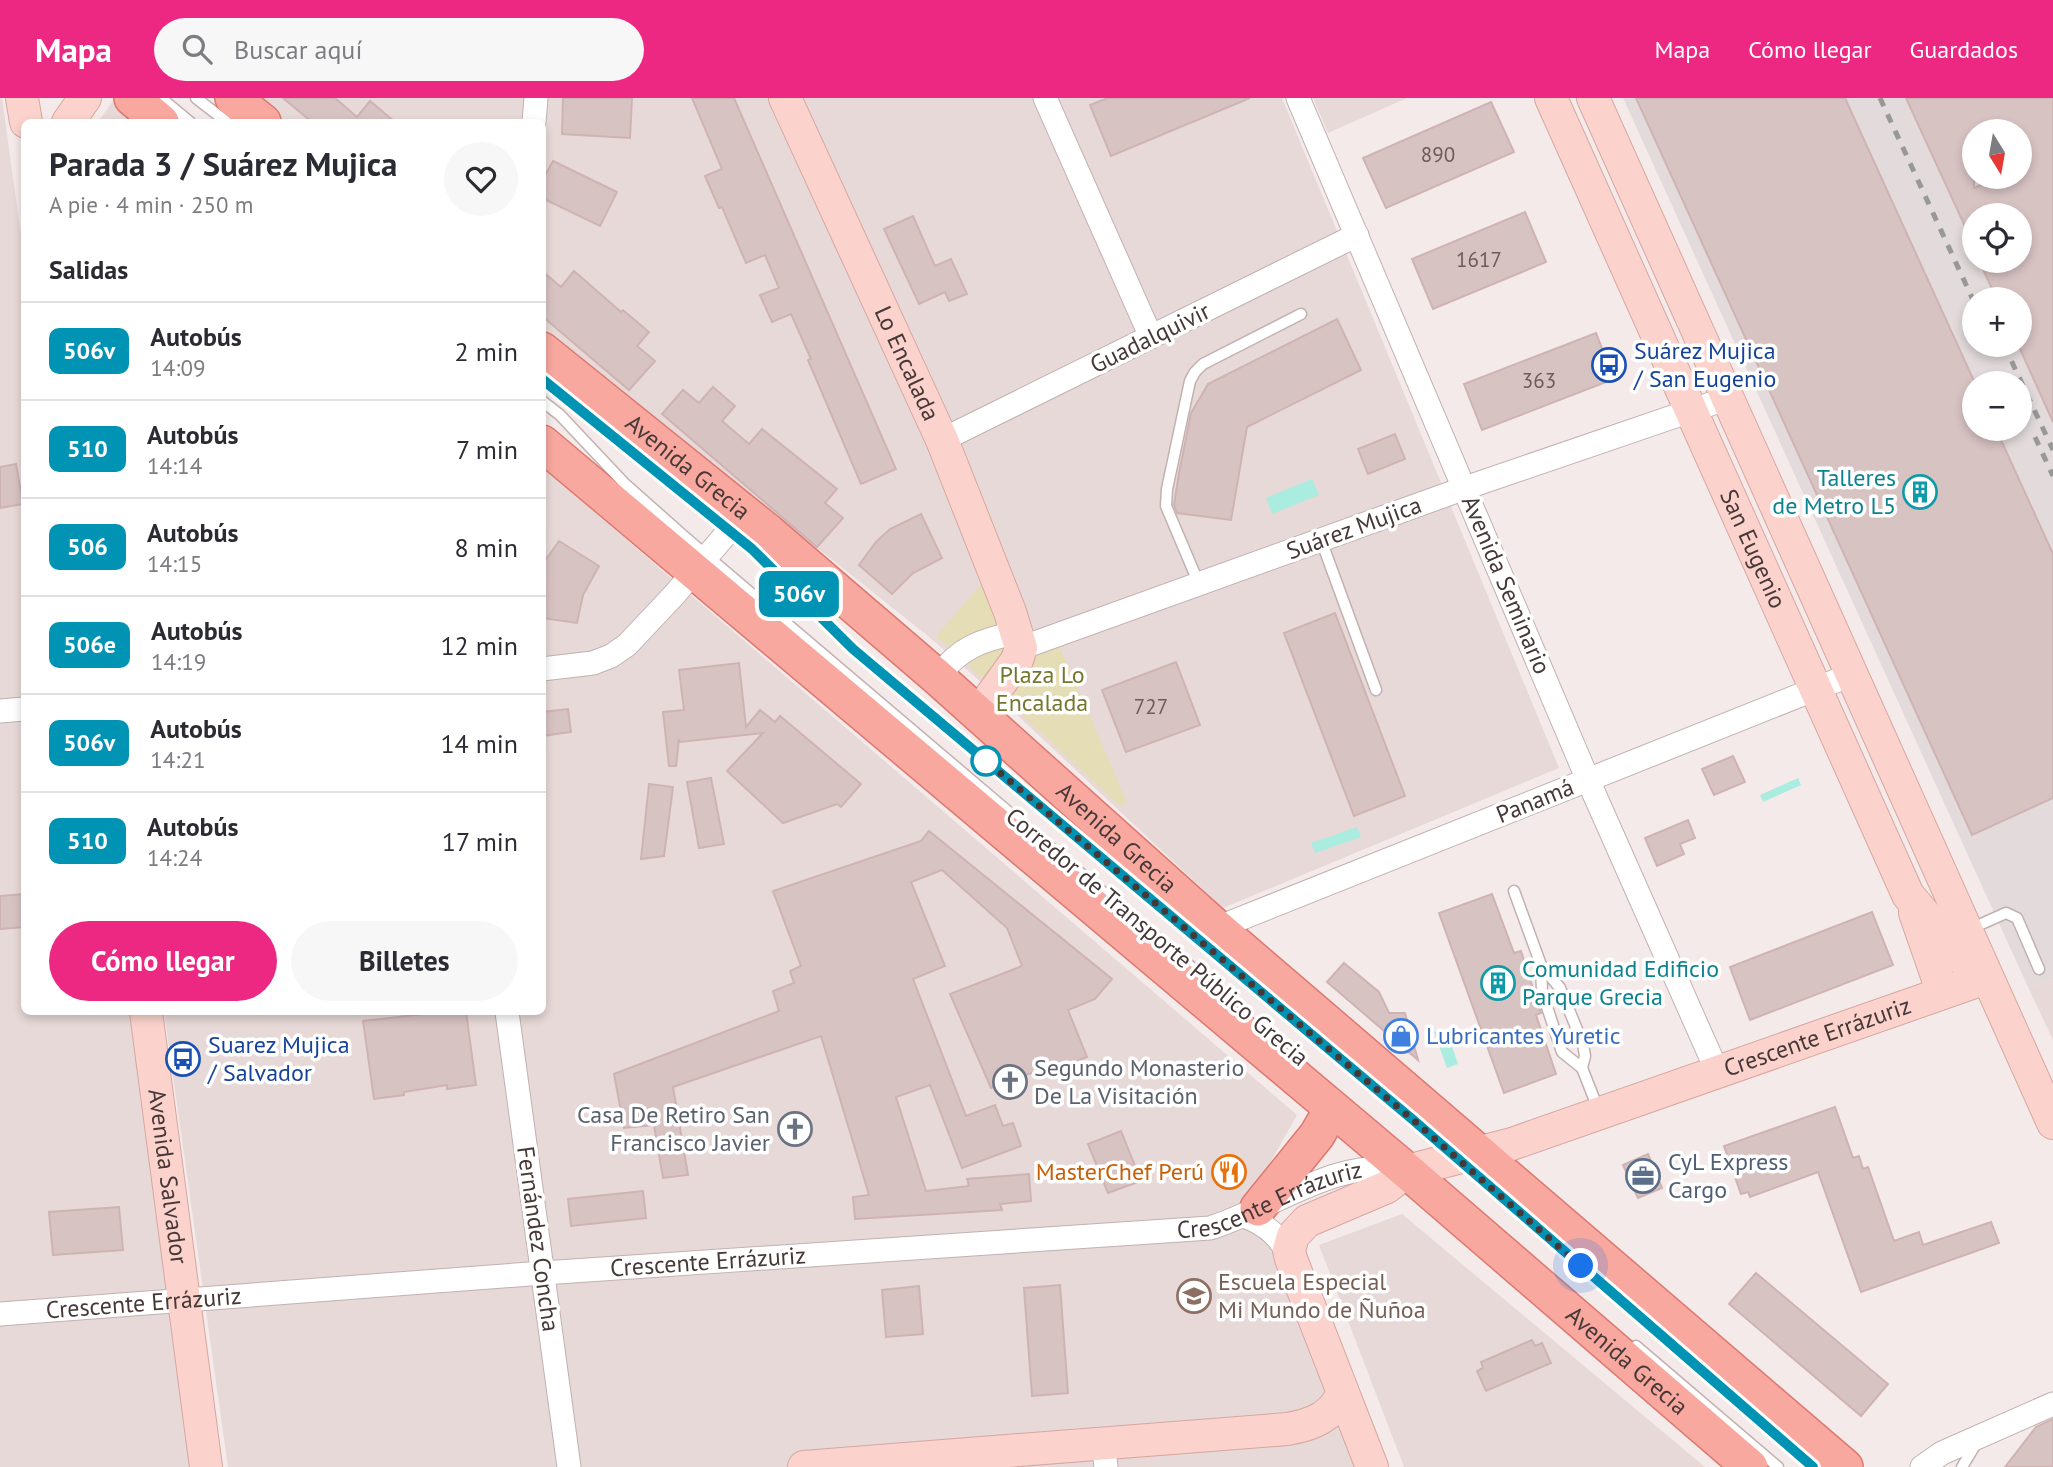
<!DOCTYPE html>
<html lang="es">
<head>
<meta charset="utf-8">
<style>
	body { margin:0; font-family:"PT Sans",sans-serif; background:#f7f7f7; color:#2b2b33; height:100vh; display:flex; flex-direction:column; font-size:26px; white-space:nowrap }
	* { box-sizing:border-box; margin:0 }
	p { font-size:23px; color:#7c7c81 }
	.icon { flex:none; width:38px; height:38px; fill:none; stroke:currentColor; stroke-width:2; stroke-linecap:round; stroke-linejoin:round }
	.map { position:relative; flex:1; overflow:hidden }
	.panel { position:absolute; left:21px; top:21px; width:525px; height:896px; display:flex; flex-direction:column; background:#fff; border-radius:10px; box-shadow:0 4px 10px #0003 }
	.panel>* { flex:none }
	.badge { padding:0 14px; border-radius:10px; font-size:24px; line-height:46px }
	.needle { width:46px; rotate:169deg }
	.buttons { position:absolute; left:1962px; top:21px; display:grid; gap:14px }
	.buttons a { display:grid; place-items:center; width:70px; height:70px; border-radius:50%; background:#fff; box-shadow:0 4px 10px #0003; font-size:35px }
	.you { position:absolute; width:35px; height:35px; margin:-18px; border:5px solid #fff; border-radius:50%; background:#1a73e8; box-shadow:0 0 0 10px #1a73e833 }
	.map>.badge { position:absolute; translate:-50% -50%; box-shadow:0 0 0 4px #fff }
	h2 { padding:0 28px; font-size:26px; line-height:63px }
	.round { display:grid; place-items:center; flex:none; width:74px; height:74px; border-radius:37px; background:#f7f7f7 }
	.summary { display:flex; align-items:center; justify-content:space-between; height:119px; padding:0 28px }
	h1 { font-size:33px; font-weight:600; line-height:52px }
	.action { display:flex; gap:14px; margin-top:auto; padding:14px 28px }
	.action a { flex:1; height:80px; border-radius:42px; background:#ec2883; color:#fff; font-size:28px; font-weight:600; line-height:80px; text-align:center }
	.action a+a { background:#f7f7f7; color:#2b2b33 }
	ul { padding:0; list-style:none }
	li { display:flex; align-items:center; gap:21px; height:98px; padding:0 28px; border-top:2px solid #e1e1e2 }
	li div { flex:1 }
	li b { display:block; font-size:26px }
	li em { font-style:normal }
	li .badge { min-width:77px; font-weight:700; text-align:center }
	header { display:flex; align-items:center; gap:42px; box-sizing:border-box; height:98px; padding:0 35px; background:#ec2883; color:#fff }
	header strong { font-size:33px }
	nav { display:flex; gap:38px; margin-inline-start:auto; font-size:24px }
	.search { width:490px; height:63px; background:#f7f7f7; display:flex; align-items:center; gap:18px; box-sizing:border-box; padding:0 24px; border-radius:38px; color:#7c7c81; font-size:26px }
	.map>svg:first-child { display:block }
</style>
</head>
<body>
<header>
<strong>Mapa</strong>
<div class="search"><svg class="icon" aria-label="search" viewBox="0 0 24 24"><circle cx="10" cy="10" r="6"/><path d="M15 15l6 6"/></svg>Buscar aquí</div>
<nav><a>Mapa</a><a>Cómo llegar</a><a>Guardados</a></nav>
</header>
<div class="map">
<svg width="2053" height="1369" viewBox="0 0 2053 1369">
	<rect width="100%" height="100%" fill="#f4eaea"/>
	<path fill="#e7d9d8" d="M0 0H2L24 159V914H131L195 1369H0Z
		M253 0H1282L1559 670 1223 810 998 599 928 538 543 232 542 24H283Z
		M1313 0H1407L1328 35Z
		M113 3 139 24H98Z
		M543 370 1297 1017 1262 1079 1274 1139 1364 1369H228L164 914H542Z
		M2053 881V942L2028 889Z
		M1402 1116 1705 1369H1404L1319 1147Z"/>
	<path fill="#e3dbdb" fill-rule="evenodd" d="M1623 0H2053V881L2028 889ZM1974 33H2020V79H1974ZM1974 117H2020V163H1974ZM1974 201H2020V247H1974ZM1974 285H2020V331H1974Z"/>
	<path fill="#e5ddb5" d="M986 481 1019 564 1060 549 1127 704 1120 708 936 538Z"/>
	<path fill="#aaecdf" d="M1312 381 1319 397 1272 416 1266 400Z
		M1798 680 1801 687 1763 704 1760 697Z
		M1357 729 1361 739 1315 755 1311 745Z
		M1446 931 1458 966 1447 970 1434 934Z"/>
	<path fill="#d8c3c3" stroke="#cfb3b3" stroke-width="2" fill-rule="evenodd" d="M283 0H335L357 19 370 3 395 24H312Z
		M563 0H632L630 40 562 36Z
		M692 0H734L896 371 861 386 808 262 811 261 791 216 772 224 760 197 779 190 765 157 746 165 722 109 719 110 705 78 722 71Z
		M1108 0H1250L1111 58 1090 7Z
		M1636 0H1845L1974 283V331H1996L2053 456V700L1972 737Z
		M1906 0H2053V324L2020 251V201H1997L1979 163H2020V117H1974V148ZM1974 33H2020V79H1999L1974 90Z
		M1491 4 1514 54 1386 110 1363 60Z
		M553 63 617 94 600 128 542 100V83Z
		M1525 114 1546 164 1433 211 1412 161Z
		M913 118 935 168 951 161 967 196 949 203 945 194 919 206 884 131Z
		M542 173 561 189 574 173 621 214 623 212 649 234 637 248 655 263 629 292 542 218Z
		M1337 221 1361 272 1247 329 1231 422 1177 415 1174 407 1179 375 1191 315 1208 286Z
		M1596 235 1614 281 1482 332 1464 286Z
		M713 289 735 308 722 323 749 346 762 331 837 391 825 405 843 420 817 449 662 316 683 292 699 305Z
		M1395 336 1405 361 1368 376 1358 351Z
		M16 366 23 406 0 410V369Z
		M921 416 942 460 913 475 892 496 859 467 876 444 890 431Z
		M559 443 599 468 583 497 577 525 542 520V467Z
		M1335 515 1405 698 1354 718 1284 535Z
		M1176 564 1200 627 1126 654 1102 592Z
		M739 565 746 629 760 612 775 624 780 618 861 686 841 709 837 706 783 725 727 673 763 635 680 644 679 641 676 668H669L663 614 684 612 679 572Z
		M568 611 571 634 542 638V614Z
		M1733 658 1745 684 1714 697 1702 671Z
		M711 680 724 746 699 750 687 684Z
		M649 686 673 689 664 758 641 761Z
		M1688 722 1695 740 1680 746 1684 756 1657 768 1645 740Z
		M929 733 1112 881 1095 901 1068 912 1087 959 1052 973 1050 968 991 990 950 896 1022 868 1007 830 942 772 911 784 945 868 913 881 966 1018 995 1007 1003 1028 1013 1025 1021 1048 962 1070 930 987 896 999 926 1093 969 1088 967 1081 1029 1076 1031 1103 1000 1106 1002 1112 855 1121 853 1099 869 1097 821 938 673 989 688 1077 663 1080 654 1027 624 1030 614 976 779 913 773 893 794 885 790 873 801 868 773 793 921 743Z
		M24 796V829L0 831V798Z
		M1492 796 1514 855 1521 853 1541 915 1536 917 1556 976 1504 995 1439 815Z
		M1872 814 1893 867 1750 922 1730 869Z
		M1344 865 1379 894 1389 915H1405L1418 962 1327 884Z
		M442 914H466L476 987 447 991V987L404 994V997L374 1001 363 923Z
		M1835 1009 1853 1060 1859 1058 1863 1071 1868 1069 1894 1143 1919 1134 1923 1147 1991 1124 1999 1145 1861 1194 1818 1074 1750 1099 1748 1094 1741 1096 1724 1048Z
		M1121 1033 1141 1083 1108 1095 1088 1046Z
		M1648 1056 1662 1090 1638 1100 1623 1067Z
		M643 1093 646 1120 571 1128 568 1101Z
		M119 1109 123 1152 53 1157 49 1114Z
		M1756 1175 1888 1286 1861 1318 1729 1206Z
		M1060 1187 1068 1295 1032 1298 1024 1190Z
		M919 1188 923 1236 886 1239 882 1192Z
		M1532 1242 1535 1248 1542 1245 1551 1265 1486 1293 1477 1273 1483 1270 1481 1264Z
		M2053 1321V1369H2005L2036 1329Z"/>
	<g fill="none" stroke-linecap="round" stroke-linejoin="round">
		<g stroke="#c2b1b0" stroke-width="13">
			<path id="lane" d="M161 0 190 24
				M196 0 227 24
				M542 281 752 451 853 551 1412 1021 1813 1369
				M542 303 560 317 624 385 686 440 1243 913
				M1321 442 1376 592
				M1199 486 1166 408 1167 391 1190 283 1195 274 1203 266 1301 216
				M1514 793 1541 867 1542 894 1562 954 1582 970
				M1970 831 2006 815 2017 820 2039 871
				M1541 867 1560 890 1583 946 1585 958 1582 970 1599 1013
				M1636 1248 1778 1369
				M1962 1369 1977 1344"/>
		</g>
		<g stroke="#c2b1b0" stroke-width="25">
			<g id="street">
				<path d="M1045 0 1151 239"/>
				<path d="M1298 0 1588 682 1717 973"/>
				<path d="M534 24 536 0"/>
				<path d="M942 342 1357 137"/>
				<path d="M1021 550 1465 390 1728 300"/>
				<path d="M542 571 593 565 611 558 627 547 675 496 744 415"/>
				<path d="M937 579C960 550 980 542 1016 535"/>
				<path d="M0 613 24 611"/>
				<path d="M1217 830 1853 576"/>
				<path d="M507 914 569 1369"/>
				<path d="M1244 1118C1266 1126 1281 1139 1291 1161"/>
				<path id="s1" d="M0 1216 543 1175 1210 1130C1272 1111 1339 1057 1407 1073"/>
				<path d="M1103 1344 1106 1369"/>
				<path d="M1922 1369 1942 1355 2053 1306"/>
			</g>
		</g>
		<g stroke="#d6a7a1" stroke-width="34">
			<g id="secondary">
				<path d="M22 0 26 24"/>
				<path id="s2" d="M785 0 942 342 1010 514 1021 550 1017 562 978 616"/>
				<path id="s3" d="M1551 0 1908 797 1968 867 1976 873"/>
				<path d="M1593 0 2053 1025"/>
				<path d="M68 24 85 0"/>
				<path d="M1915 815 1938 881 1940 890 1937 896"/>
				<path id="s4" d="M146 914 206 1369"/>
				<path d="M804 1369 1287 1331C1312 1327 1332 1319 1343 1295"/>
				<path id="s5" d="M1372 1369 1291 1161 1289 1152 1293 1138 1307 1123 1387 1089 1407 1073 1512 1046 1986 880"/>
			</g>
		</g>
		<g stroke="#dc786f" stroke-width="38">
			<g id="primary">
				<path d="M132 0 161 24"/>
				<path d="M233 0 263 24"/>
				<path id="s6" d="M542 252 767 433 937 579 1217 830 1845 1369"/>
				<path id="s7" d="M542 345 1407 1073 1750 1369"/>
				<path d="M1258 1110 1317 1037 1332 1011"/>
			</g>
		</g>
		<use href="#lane" stroke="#fff" stroke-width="10"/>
		<use href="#street" stroke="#fff" stroke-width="23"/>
		<use href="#secondary" stroke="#fbd3cc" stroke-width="32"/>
		<use href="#primary" stroke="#f8a89f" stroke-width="35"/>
		<path stroke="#989898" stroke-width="5" stroke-dasharray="9 9" stroke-linecap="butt" d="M1880 0 1974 204
			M2004 247 2053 352
			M2035 339 2053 378"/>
	</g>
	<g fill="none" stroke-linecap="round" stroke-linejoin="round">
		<g stroke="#fff" stroke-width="16">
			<path id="line" d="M542 281 752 451 853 551 1412 1021 1813 1369"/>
		</g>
		<use href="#line" stroke="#0093b3" stroke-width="10"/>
		<path stroke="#473838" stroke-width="7" stroke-dasharray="0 12.6" d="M986 663 979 657 1412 1021 1581 1168"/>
	</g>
	<defs>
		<g id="bus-ring" transform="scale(1.75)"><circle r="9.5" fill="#fff" stroke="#1a4fb4" stroke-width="1.5"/><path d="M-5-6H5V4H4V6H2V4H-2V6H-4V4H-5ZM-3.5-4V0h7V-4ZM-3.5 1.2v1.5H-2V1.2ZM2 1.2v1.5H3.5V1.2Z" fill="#1a4fb4"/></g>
		<g id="building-ring" transform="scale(1.75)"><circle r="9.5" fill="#fff" stroke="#0f9aa8" stroke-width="1.5"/><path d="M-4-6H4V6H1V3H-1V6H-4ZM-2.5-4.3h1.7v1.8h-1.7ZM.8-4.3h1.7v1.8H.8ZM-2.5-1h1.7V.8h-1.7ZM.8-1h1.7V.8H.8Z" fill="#0f9aa8"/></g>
		<g id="shop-ring" transform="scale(1.75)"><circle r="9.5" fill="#fff" stroke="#3f7fe0" stroke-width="1.5"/><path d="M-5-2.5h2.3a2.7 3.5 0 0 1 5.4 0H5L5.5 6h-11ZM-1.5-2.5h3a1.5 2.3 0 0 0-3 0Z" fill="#3f7fe0"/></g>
		<g id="church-ring" transform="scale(1.75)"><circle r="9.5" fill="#fff" stroke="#6b7280" stroke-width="1.5"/><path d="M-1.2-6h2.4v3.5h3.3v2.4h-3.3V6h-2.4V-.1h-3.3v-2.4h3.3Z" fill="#6b7280"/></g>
		<g id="restaurant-ring" transform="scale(1.75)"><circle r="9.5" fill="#fff" stroke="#e8710a" stroke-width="1.5"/><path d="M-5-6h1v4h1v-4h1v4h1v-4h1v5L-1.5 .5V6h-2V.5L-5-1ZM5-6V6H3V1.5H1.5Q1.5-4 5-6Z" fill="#e8710a"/></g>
		<g id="office-ring" transform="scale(1.75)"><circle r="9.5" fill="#fff" stroke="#5c6f8a" stroke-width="1.5"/><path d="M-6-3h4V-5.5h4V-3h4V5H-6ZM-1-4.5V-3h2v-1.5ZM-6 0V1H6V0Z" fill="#5c6f8a"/></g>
		<g id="school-ring" transform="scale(1.75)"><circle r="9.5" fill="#fff" stroke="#8d6e63" stroke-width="1.5"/><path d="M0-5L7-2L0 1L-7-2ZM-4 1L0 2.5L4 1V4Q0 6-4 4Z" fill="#8d6e63"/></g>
	</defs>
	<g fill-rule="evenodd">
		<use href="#bus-ring" x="1609" y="267"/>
		<use href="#building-ring" x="1920" y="394"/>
		<use href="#building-ring" x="1498" y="885"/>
		<use href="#shop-ring" x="1401" y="938"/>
		<use href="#bus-ring" x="183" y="961"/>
		<use href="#church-ring" x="1010" y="984"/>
		<use href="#church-ring" x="795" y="1031"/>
		<use href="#restaurant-ring" x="1229" y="1074"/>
		<use href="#office-ring" x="1643" y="1078"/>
		<use href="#school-ring" x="1194" y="1198"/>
	</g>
	<circle fill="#fff" stroke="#0093b3" stroke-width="3.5" cx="986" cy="663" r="14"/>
	<g text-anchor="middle" stroke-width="7" stroke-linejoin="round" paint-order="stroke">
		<g font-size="21" fill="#6b5b5b">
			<text x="1438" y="64">890</text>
			<text x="1479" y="169">1617</text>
			<text x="1539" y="290">363</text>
			<text x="1151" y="616">727</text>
		</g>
		<g font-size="24" fill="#473838" stroke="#fff">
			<text transform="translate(1150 240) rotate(-26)" y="8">Guadalquivir</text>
			<text dy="8" stroke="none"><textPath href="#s2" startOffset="292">Lo Encalada</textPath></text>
			<text dy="8" stroke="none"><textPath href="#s6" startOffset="187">Avenida Grecia</textPath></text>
			<text transform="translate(1354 430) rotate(-20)" y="8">Suárez Mujica</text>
			<text dy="8" stroke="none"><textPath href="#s3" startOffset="494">San Eugenio</textPath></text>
			<text transform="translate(1506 487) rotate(67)" y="8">Avenida Seminario</text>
			<text transform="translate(1535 703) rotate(-22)" y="8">Panamá</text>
			<text dy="8" stroke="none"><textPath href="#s6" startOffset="754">Avenida Grecia</textPath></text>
			<text transform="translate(1157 839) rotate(40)" y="8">Corredor de Transporte Público Grecia</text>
			<text dy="8" stroke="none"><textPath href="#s5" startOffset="812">Crescente Errázuriz</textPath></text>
			<text dy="8" stroke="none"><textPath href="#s4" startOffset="166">Avenida Salvador</textPath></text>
			<text dy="8" stroke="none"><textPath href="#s1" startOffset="1278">Crescente Errázuriz</textPath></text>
			<text transform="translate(538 1141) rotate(82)" y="8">Fernández Concha</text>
			<text dy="8" stroke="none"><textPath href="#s1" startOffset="710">Crescente Errázuriz</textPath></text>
			<text dy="8" stroke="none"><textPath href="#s1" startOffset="144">Crescente Errázuriz</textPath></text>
			<text dy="8" stroke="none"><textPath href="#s7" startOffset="1421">Avenida Grecia</textPath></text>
		</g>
		<g font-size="24" fill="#164399" stroke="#fff" text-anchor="start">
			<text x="1634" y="261">Suárez Mujica<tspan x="1634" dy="28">/ San Eugenio</tspan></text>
			<text x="208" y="955">Suarez Mujica<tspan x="208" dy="28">/ Salvador</tspan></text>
		</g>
		<g font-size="24" fill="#0d838f" stroke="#fff" text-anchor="end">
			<text x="1896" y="388">Talleres<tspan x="1896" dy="28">de Metro L5</tspan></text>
			<text x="1522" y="879" text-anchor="start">Comunidad Edificio<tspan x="1522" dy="28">Parque Grecia</tspan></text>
		</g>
		<g font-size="24" fill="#75762f" stroke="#fff">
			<text x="1042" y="585">Plaza Lo<tspan x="1042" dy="28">Encalada</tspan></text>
		</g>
		<g font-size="24" fill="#366cbe" stroke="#fff" text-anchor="start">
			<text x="1426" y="946">Lubricantes Yuretic</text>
		</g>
		<g font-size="24" fill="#5b616d" stroke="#fff" text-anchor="start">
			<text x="1034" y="978">Segundo Monasterio<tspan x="1034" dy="28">De La Visitación</tspan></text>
			<text x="770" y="1025" text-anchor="end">Casa De Retiro San<tspan x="770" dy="28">Francisco Javier</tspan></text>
		</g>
		<g font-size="24" fill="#4e5e75" stroke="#fff" text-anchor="start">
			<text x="1668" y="1072">CyL Express<tspan x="1668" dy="28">Cargo</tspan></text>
		</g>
		<g font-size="24" fill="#c56008" stroke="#fff" text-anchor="end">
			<text x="1204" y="1082">MasterChef Perú</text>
		</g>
		<g font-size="24" fill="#785e54" stroke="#fff" text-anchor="start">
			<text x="1218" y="1192">Escuela Especial<tspan x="1218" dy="28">Mi Mundo de Ñuñoa</tspan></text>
		</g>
	</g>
</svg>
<div class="buttons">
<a><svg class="needle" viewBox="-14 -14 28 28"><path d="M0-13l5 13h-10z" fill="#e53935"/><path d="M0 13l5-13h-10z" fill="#7c7c81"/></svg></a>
<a><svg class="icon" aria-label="locate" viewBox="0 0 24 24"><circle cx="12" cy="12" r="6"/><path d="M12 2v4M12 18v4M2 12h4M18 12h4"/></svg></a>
<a>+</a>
<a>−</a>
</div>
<div class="you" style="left:1581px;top:1168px"></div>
<b class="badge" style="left:799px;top:496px;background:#0093b3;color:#fff">506v</b>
<section class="panel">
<div class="summary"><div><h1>Parada 3 / Suárez Mujica</h1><p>A pie · 4 min · 250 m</p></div><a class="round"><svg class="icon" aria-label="heart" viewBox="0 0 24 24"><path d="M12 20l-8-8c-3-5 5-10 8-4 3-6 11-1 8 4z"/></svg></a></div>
<h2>Salidas</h2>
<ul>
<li><span class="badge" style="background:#0093b3;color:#fff">506v</span><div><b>Autobús</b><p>14:09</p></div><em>2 min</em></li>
<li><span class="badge" style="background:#0093b3;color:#fff">510</span><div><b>Autobús</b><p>14:14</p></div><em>7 min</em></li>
<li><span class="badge" style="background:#0093b3;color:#fff">506</span><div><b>Autobús</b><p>14:15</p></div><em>8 min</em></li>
<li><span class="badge" style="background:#0093b3;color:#fff">506e</span><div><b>Autobús</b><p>14:19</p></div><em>12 min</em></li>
<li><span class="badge" style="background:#0093b3;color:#fff">506v</span><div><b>Autobús</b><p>14:21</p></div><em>14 min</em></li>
<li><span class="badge" style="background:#0093b3;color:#fff">510</span><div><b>Autobús</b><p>14:24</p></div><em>17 min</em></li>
</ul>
<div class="action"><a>Cómo llegar</a><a>Billetes</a></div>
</section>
</div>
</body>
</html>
